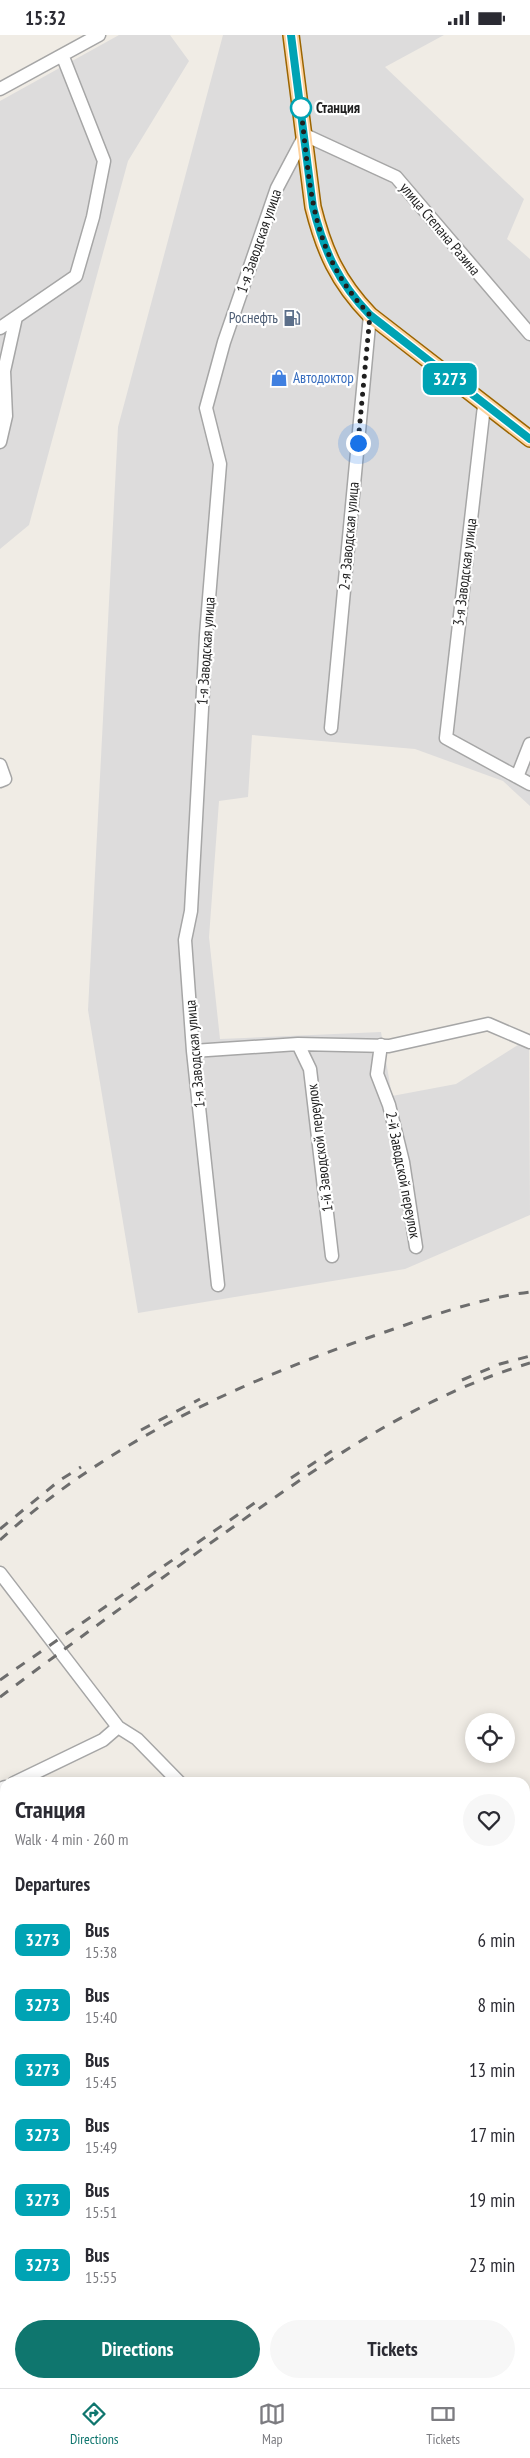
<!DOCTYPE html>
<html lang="en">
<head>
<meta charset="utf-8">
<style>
	body { margin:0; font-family:"PT Sans Narrow",sans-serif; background:#f7f7f7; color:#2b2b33; height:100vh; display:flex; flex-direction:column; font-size:19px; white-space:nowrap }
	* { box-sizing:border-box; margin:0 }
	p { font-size:16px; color:#7c7c81 }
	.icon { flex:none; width:28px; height:28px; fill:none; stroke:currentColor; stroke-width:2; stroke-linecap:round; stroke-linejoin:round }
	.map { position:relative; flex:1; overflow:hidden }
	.details { position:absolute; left:0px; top:1742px; width:530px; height:611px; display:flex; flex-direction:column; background:#fff; border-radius:15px 15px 0 0; box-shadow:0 2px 12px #0003 }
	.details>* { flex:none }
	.badge { padding:0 10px; border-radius:8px; font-size:18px; line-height:32px }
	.buttons { position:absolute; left:465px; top:1678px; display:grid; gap:10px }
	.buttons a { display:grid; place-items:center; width:50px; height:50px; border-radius:50%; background:#fff; box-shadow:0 2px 12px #0003; font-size:25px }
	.you { position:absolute; width:25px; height:25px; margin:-12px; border:4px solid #fff; border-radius:50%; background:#1a73e8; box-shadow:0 0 0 8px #1a73e833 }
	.map>.badge { position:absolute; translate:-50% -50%; box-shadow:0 0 0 2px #fff }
	h2 { padding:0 15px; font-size:19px; line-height:45px }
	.round { display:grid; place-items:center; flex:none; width:52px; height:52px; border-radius:26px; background:#f7f7f7 }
	.summary { display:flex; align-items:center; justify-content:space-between; height:85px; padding:0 15px }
	h1 { font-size:24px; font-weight:700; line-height:38px }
	.action { display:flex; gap:10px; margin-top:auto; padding:10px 15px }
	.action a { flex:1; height:58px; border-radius:30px; background:#0f766e; color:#fff; font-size:20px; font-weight:700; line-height:58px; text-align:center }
	.action a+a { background:#f7f7f7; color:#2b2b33 }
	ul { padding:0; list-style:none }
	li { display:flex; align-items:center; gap:15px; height:65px; padding:0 15px }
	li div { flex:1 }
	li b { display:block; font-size:19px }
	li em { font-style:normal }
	li .badge { min-width:55px; font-weight:700; text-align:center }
	.status { display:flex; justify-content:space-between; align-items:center; height:35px; padding:0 25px; background:#fff; direction:ltr }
	.status svg { height:14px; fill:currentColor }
	.tabs { display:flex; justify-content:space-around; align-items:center; height:70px; border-top:1px solid #e1e1e2; background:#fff; font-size:14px; color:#7c7c81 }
	.tabs a { display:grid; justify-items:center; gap:2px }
	.tabs .active { color:#0f766e }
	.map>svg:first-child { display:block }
</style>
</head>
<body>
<div class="status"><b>15:32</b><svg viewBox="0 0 49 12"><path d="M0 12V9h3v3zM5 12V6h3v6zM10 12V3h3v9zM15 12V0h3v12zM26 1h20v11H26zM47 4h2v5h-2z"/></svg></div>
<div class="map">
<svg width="530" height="2353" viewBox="0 0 530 2353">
	<rect width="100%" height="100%" fill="#f0ece5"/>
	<path fill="#dddcdc" d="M119 0H170L189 26 128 126 29 490 0 514V66Z
		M223 0H444L385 32 524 164 507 204 530 224V771L503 746 415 714 252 700 248 762 219 766 209 902 220 1004 381 997 392 1061 456 1049 529 1003 530 1180 405 1234 138 1278 88 975 118 392Z"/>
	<path fill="#aad09a" d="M0 2314 5 2317V2349H50L56 2353H0Z"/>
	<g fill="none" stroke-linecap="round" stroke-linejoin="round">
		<g stroke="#a6a6a6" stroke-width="15">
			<path id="minor" d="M0 54 99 0
				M0 293 76 241 93 182 104 126 63 22
				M484 371 446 703 530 749
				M0 407 6 381 4 336 16 282
				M331 693 370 280
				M0 730 5 744 0 746
				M517 742 530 709
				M298 1009 310 1034 332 1221
				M381 1010 377 1039 389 1070 403 1127 416 1212
				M193 1016 298 1009 389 1011 488 989 530 1007
				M218 1250 193 1016 185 905 191 876 206 600 220 429 206 373 224 307 277 153 305 100 396 142 530 299
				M0 1538 118 1692 137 1704 180 1748
				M14 1748 103 1705 118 1692
				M0 1754 5 1752
				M525 2186 530 2192"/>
		</g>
		<g stroke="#9b6500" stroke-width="18">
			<path id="major" d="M291 0 313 172C324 216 338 247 370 280L530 404"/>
		</g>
		<use href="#minor" stroke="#fff" stroke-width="12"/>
		<use href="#major" stroke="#fdd29e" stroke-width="15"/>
		<path stroke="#6d6d6d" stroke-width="3" stroke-dasharray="10 10" stroke-linecap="butt" d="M462 1345 500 1329 530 1321
			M141 1395 200 1364
			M291 1443 332 1416
			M0 1494 60 1445 81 1432
			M0 1505C109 1405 249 1343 388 1296 434 1280 481 1263 530 1257
			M0 1645 256 1467
			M0 1662C68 1611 136 1562 205 1512 306 1440 409 1364 530 1328"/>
	</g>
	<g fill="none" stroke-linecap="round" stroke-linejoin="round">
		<g stroke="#fff" stroke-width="11">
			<path id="line" d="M291 0 313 172C324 216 338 247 370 280L530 404"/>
		</g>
		<use href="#line" stroke="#00a3b4" stroke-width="8"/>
		<path stroke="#1f1f1f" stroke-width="5" stroke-dasharray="0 9" d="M301 73 300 67C311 150 308 216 370 280L358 408"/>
	</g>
	<defs>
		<g id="fuel-bare" transform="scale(1.35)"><path d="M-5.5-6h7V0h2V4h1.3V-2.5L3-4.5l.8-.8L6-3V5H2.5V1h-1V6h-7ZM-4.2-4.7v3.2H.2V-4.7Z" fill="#5c6f8a" stroke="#fff" stroke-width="2.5" paint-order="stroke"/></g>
		<g id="shop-bare" transform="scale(1.35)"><path d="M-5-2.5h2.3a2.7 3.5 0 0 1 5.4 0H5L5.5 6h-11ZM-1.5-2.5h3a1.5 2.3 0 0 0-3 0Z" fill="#3f7fe0" stroke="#fff" stroke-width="2.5" paint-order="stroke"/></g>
	</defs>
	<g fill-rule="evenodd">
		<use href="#fuel-bare" x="292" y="283"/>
		<use href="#shop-bare" x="279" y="343"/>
	</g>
	<circle fill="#fff" stroke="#00a3b4" stroke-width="2.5" cx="301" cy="73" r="10"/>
	<g text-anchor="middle" stroke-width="4.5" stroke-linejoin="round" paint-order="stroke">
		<g font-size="15" font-weight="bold" fill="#1f1f1f" stroke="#fff" text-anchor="start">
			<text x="316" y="78">Станция</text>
		</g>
		<g font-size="15" fill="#1f1f1f" stroke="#fff">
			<text transform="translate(440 194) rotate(50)" y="5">улица Степана Разина</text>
			<text transform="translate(259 206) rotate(-71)" y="5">1-я Заводская улица</text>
			<text transform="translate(349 501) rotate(-85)" y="5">2-я Заводская улица</text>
			<text transform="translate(465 537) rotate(-83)" y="5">3-я Заводская улица</text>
			<text transform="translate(206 616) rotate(-86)" y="5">1-я Заводская улица</text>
			<text transform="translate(195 1019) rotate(-95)" y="5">1-я Заводская улица</text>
			<text transform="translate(320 1113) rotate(-97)" y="5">1-й Заводской переулок</text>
			<text transform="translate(403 1140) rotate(79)" y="5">2-й Заводской переулок</text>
		</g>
		<g font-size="15" fill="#4e5e75" stroke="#fff" text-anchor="end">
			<text x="278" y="288">Роснефть</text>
		</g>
		<g font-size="15" fill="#366cbe" stroke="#fff" text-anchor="start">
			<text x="293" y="348">Автодоктор</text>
		</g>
	</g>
</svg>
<div class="buttons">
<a><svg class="icon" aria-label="locate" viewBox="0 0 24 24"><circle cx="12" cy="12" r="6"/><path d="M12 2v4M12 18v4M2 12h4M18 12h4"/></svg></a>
</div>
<div class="you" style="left:358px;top:408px"></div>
<b class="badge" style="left:450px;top:344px;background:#00a3b4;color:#fff">3273</b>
<section class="details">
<div class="summary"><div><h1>Станция</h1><p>Walk · 4 min · 260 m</p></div><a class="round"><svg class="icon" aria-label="heart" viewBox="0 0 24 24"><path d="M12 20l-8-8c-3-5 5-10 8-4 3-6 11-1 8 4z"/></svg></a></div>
<h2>Departures</h2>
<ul>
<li><span class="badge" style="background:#00a3b4;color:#fff">3273</span><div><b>Bus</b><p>15:38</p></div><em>6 min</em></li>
<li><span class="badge" style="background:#00a3b4;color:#fff">3273</span><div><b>Bus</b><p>15:40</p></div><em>8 min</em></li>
<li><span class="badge" style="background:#00a3b4;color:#fff">3273</span><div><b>Bus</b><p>15:45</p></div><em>13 min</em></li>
<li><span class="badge" style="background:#00a3b4;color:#fff">3273</span><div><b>Bus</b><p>15:49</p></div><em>17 min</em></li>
<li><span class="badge" style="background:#00a3b4;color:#fff">3273</span><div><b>Bus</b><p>15:51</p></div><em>19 min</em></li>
<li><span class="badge" style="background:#00a3b4;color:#fff">3273</span><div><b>Bus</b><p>15:55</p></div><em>23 min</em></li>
</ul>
<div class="action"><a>Directions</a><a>Tickets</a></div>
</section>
</div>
<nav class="tabs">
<a class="active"><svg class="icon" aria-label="directions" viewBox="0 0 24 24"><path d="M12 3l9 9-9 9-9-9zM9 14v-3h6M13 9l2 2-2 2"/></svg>Directions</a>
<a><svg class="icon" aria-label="map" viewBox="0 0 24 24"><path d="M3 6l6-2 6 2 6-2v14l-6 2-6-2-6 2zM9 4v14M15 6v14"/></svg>Map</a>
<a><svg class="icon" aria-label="tickets" viewBox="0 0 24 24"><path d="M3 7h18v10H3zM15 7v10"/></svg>Tickets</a>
</nav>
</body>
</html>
